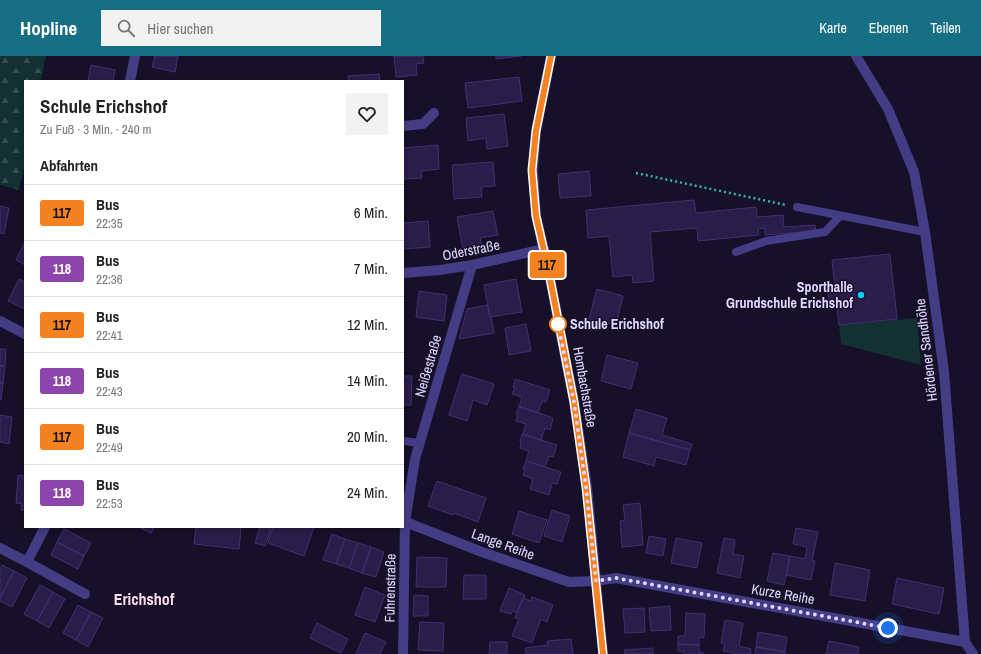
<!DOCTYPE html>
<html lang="de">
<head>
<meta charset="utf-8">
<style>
	body { margin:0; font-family:"Archivo Narrow",sans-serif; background:#f2f2f2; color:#222; height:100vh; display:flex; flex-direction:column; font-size:15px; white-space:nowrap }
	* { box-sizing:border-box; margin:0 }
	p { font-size:13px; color:#767676 }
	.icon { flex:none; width:22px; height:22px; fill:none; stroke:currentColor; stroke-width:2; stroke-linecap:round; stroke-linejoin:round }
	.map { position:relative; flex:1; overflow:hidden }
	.sheet { position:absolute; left:24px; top:24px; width:380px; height:448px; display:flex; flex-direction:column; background:#fff; border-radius:0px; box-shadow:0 2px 6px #0003 }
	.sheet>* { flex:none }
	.badge { padding:0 8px; border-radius:3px; font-size:14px; line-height:26px }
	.you { position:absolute; width:20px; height:20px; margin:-10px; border:3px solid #fff; border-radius:50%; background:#1a73e8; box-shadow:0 0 0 6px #1a73e833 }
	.map>.badge { position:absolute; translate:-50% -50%; box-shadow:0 0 0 2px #fff }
	h2 { padding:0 16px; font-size:15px; line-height:36px }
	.round { display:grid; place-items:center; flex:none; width:42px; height:42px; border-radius:0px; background:#f2f2f2 }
	.overview { display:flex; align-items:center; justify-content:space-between; height:68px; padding:0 16px }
	h1 { font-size:19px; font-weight:700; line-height:30px }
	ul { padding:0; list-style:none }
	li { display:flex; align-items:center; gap:12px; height:56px; padding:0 16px; border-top:1px solid #e0e0e0 }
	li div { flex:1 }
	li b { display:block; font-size:15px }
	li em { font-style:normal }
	li .badge { min-width:44px; font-weight:700; text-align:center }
	header { display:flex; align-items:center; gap:24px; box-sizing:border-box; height:56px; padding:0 20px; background:#166f84; color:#fff }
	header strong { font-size:19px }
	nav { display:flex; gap:22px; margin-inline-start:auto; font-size:14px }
	.search { width:280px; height:36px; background:#f2f2f2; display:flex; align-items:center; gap:10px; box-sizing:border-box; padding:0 14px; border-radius:0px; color:#767676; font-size:15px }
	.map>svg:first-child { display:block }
</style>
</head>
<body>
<header>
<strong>Hopline</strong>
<div class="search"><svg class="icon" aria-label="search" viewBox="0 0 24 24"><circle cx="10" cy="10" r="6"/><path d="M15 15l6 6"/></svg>Hier suchen</div>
<nav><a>Karte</a><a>Ebenen</a><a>Teilen</a></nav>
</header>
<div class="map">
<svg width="981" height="598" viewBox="0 0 981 598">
	<defs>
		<pattern id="forest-firs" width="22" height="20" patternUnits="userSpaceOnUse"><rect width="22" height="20" fill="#133032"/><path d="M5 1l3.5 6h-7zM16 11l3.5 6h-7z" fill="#354d51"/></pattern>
	</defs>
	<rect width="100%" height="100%" fill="#161028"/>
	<path fill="#133032" d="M917 262 921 309 841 288 839 269Z"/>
	<path fill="url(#forest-firs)" d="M0 0H46L41 25H25V107L19 134 0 129Z"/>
	<path fill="#291d49" stroke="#432f74" d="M155 0H178L175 16 152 11Z
		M394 0H423L424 7 416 8 417 19 396 21Z
		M496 0H521L496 3Z
		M91 9 115 14 113 25H88Z
		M379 18 380 25H349L348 20Z
		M519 21 522 45 468 52 465 27Z
		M504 58 508 90 487 93 486 82 468 85 466 62Z
		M438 89 439 113 421 115 422 122 403 123V92Z
		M493 106 495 130 481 131 482 141 454 143 452 109Z
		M589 115 591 140 560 142 558 118Z
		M694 144 696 157 756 151 757 161 783 159 784 171 815 169 816 175 765 179V172L758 173 759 179 698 185 697 172 650 176 654 225 633 227 632 219 613 221 609 180 588 182 586 154Z
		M0 150 9 152 4 178 0 177Z
		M493 155 498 179 480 182 482 191 463 194 457 161Z
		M428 165 430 191 403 193V167Z
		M24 188 25 189V209L16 204Z
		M890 198 897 263 839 269 836 245H829L828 233H835L832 204Z
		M19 223 25 226V253L8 245Z
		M516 223 522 256 490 261 484 229Z
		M597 233 623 240 616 269 589 263Z
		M419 235 447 239 444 265 416 261Z
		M488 249 490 261H491L494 277 459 283 467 253Z
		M526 268 531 295 509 299 505 272Z
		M0 293H6L5 310H0Z
		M607 299 638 307 631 333 601 325Z
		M0 310H5L3 327H0Z
		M462 318 494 328 487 349 473 344 467 365 449 359Z
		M403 320H412L411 349H403Z
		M515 323 550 334 546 346 542 345 538 357 519 351 522 341 512 338 515 332 513 331Z
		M0 327H3L1 344H0Z
		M519 350 553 362 550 374 545 372 541 384 523 378 526 368 516 365 518 359 516 358Z
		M636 353 667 362 662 379 692 388 690 394 629 377Z
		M0 359 12 361 9 388 0 386Z
		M629 377 690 394 686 409 656 401 654 410 623 401Z
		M522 378 557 389 553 401 549 400 545 411 526 405 529 395 520 392 521 386H520Z
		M526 405 561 416 557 428 552 427 549 439 530 433 533 423 523 419 525 413H523Z
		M18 419 25 420V454H21L22 448 16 447Z
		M437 425 486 442 478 466 454 457 453 459 428 450Z
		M640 447 643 489 622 491 620 465 625 464 623 449Z
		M552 454 570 460 562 486 544 480Z
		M519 455 547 464 539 487 512 478Z
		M139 471H154L151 477Z
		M196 471H241L239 493 194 488Z
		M260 471H266L271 473 265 490 255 487Z
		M273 471H314L304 500 268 487Z
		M796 472 818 476 812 505H815L811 524 786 519 790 500 805 503 807 491 793 488Z
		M64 473 91 487 84 500 57 486Z
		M332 478 345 483 336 508 323 504Z
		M649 480 666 483 663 500 646 497Z
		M676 482 702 487 697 512 671 507Z
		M724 482 735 484 733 498 744 500 740 522 717 517Z
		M345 483 358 487 349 512 336 508Z
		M57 486 84 500 78 513 51 499Z
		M358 487 371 491 362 517 349 512Z
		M371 491 384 496 376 521 362 517Z
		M773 497 790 500 784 529 767 525Z
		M417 501 447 502 446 531H416Z
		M835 507 870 514 865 545 830 539Z
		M2 509 14 515 0 542V513Z
		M14 515 27 522 12 551 0 545V542Z
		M464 519H486V543H463Z
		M897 522 944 532 939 558 892 548Z
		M40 529 53 536 37 565 24 558Z
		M365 531 385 539 375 566 355 559Z
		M509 532 525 539 524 542H523L517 557 512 555 511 558 500 555Z
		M53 536 65 543 49 572 37 565Z
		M414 539 428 540V560H413Z
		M532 541 553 549 547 566 541 563 532 587 512 580 519 563 515 562 523 542 531 545Z
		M78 549 91 556 76 584 63 577Z
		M670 550 671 574 651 575 649 552Z
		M644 552 645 576 625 577 623 553Z
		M91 556 103 562 88 591 76 584Z
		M686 557 705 558 704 582 699 581V589L678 588V580H685Z
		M725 564 743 567 739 590 751 593 750 598H738L723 595 725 588 721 587Z
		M420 566 444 567 443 595 418 594Z
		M317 567 348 583 341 597 310 582Z
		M758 576 787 581 785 596 756 591Z
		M365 577 386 586 380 598H356Z
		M571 583 573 598H526L525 592 548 589 547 585Z
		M829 585 859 591 858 598H826Z
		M490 586H507V598H489Z
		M678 588 699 589V596H703V598H684V596L678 595Z
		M756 591 785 596V598H755Z
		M653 592V598H625L624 594Z"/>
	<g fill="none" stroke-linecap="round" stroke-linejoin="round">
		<path stroke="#32b5b8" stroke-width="2.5" stroke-dasharray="2 3" stroke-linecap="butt" d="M636 117 786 149"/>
		<path stroke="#453c86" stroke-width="8" d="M797 151 925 176
			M736 196 766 185 825 176 840 160
			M403 385 420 387"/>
		<path stroke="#453c86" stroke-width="10" d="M551 0 536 75 533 114 536 160 548 212 574 346 587 431 603 598
			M856 0 888 53 914 116 925 176 944 316 965 586 973 598
			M130 25 135 0
			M403 70 423 68 434 57
			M403 217 440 214 472 209 544 193
			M0 265 25 278
			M403 465 482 496 569 526 596 525 616 522 965 586
			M45 471 27 506 85 538
			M0 492 27 506
			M403 598 405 466 415 403 472 209"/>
	</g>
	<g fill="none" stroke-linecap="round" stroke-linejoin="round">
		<g stroke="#fff" stroke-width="9">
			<path id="line" d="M551 0 536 75 532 114 536 160 548 212 574 346 586 431 603 598"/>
		</g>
		<use href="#line" stroke="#f58220" stroke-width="6"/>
		<path stroke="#e0d8fe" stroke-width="4" stroke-dasharray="0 7.2" d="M558 268 574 346 586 431 596 525 616 522 888 572"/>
	</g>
	<circle fill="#07cdfb" stroke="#161028" stroke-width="1.5" cx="861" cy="239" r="4"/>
	<circle fill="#fff" stroke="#f58220" stroke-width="2" cx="558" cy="268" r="8"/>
	<g text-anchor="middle" stroke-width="3" stroke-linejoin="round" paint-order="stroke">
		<g font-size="14" fill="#e0d8fe" stroke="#161028">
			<text transform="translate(471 194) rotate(-11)" y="5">Oderstraße</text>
			<text transform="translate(926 294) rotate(-97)" y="5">Hördener Sandhöhe</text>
			<text transform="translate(428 310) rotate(-74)" y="5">Neißestraße</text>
			<text transform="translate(585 331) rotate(80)" y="5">Hombachstraße</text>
			<text transform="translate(503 488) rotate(20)" y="5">Lange Reihe</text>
			<text transform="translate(390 532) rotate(-89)" y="5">Fuhrenstraße</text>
			<text transform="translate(783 538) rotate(10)" y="5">Kurze Reihe</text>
		</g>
		<g font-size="14" font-weight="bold" fill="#e0d8fe" stroke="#161028" text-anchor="end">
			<text x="853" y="236">Sporthalle<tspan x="853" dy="16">Grundschule Erichshof</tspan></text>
		</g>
		<g font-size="14" font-weight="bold" fill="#e0d8fe" stroke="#161028" text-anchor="start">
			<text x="570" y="273">Schule Erichshof</text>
		</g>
		<g font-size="16" font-weight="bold" fill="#fedaee" stroke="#161028">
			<text x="144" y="549">Erichshof</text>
		</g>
	</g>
</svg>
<div class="you" style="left:888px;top:572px"></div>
<b class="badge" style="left:547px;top:209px;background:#f58220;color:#111">117</b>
<section class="sheet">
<div class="overview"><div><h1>Schule Erichshof</h1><p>Zu Fuß · 3 Min. · 240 m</p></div><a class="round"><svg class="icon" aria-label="heart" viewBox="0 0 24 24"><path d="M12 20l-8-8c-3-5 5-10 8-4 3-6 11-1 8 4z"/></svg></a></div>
<h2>Abfahrten</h2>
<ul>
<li><span class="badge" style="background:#f58220;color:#111">117</span><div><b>Bus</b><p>22:35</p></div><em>6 Min.</em></li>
<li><span class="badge" style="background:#8e44ad;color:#fff">118</span><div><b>Bus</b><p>22:36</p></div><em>7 Min.</em></li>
<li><span class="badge" style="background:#f58220;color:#111">117</span><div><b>Bus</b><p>22:41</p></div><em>12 Min.</em></li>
<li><span class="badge" style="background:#8e44ad;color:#fff">118</span><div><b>Bus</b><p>22:43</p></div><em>14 Min.</em></li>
<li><span class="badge" style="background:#f58220;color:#111">117</span><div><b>Bus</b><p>22:49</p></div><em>20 Min.</em></li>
<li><span class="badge" style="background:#8e44ad;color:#fff">118</span><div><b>Bus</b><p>22:53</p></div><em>24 Min.</em></li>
</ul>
</section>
</div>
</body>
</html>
